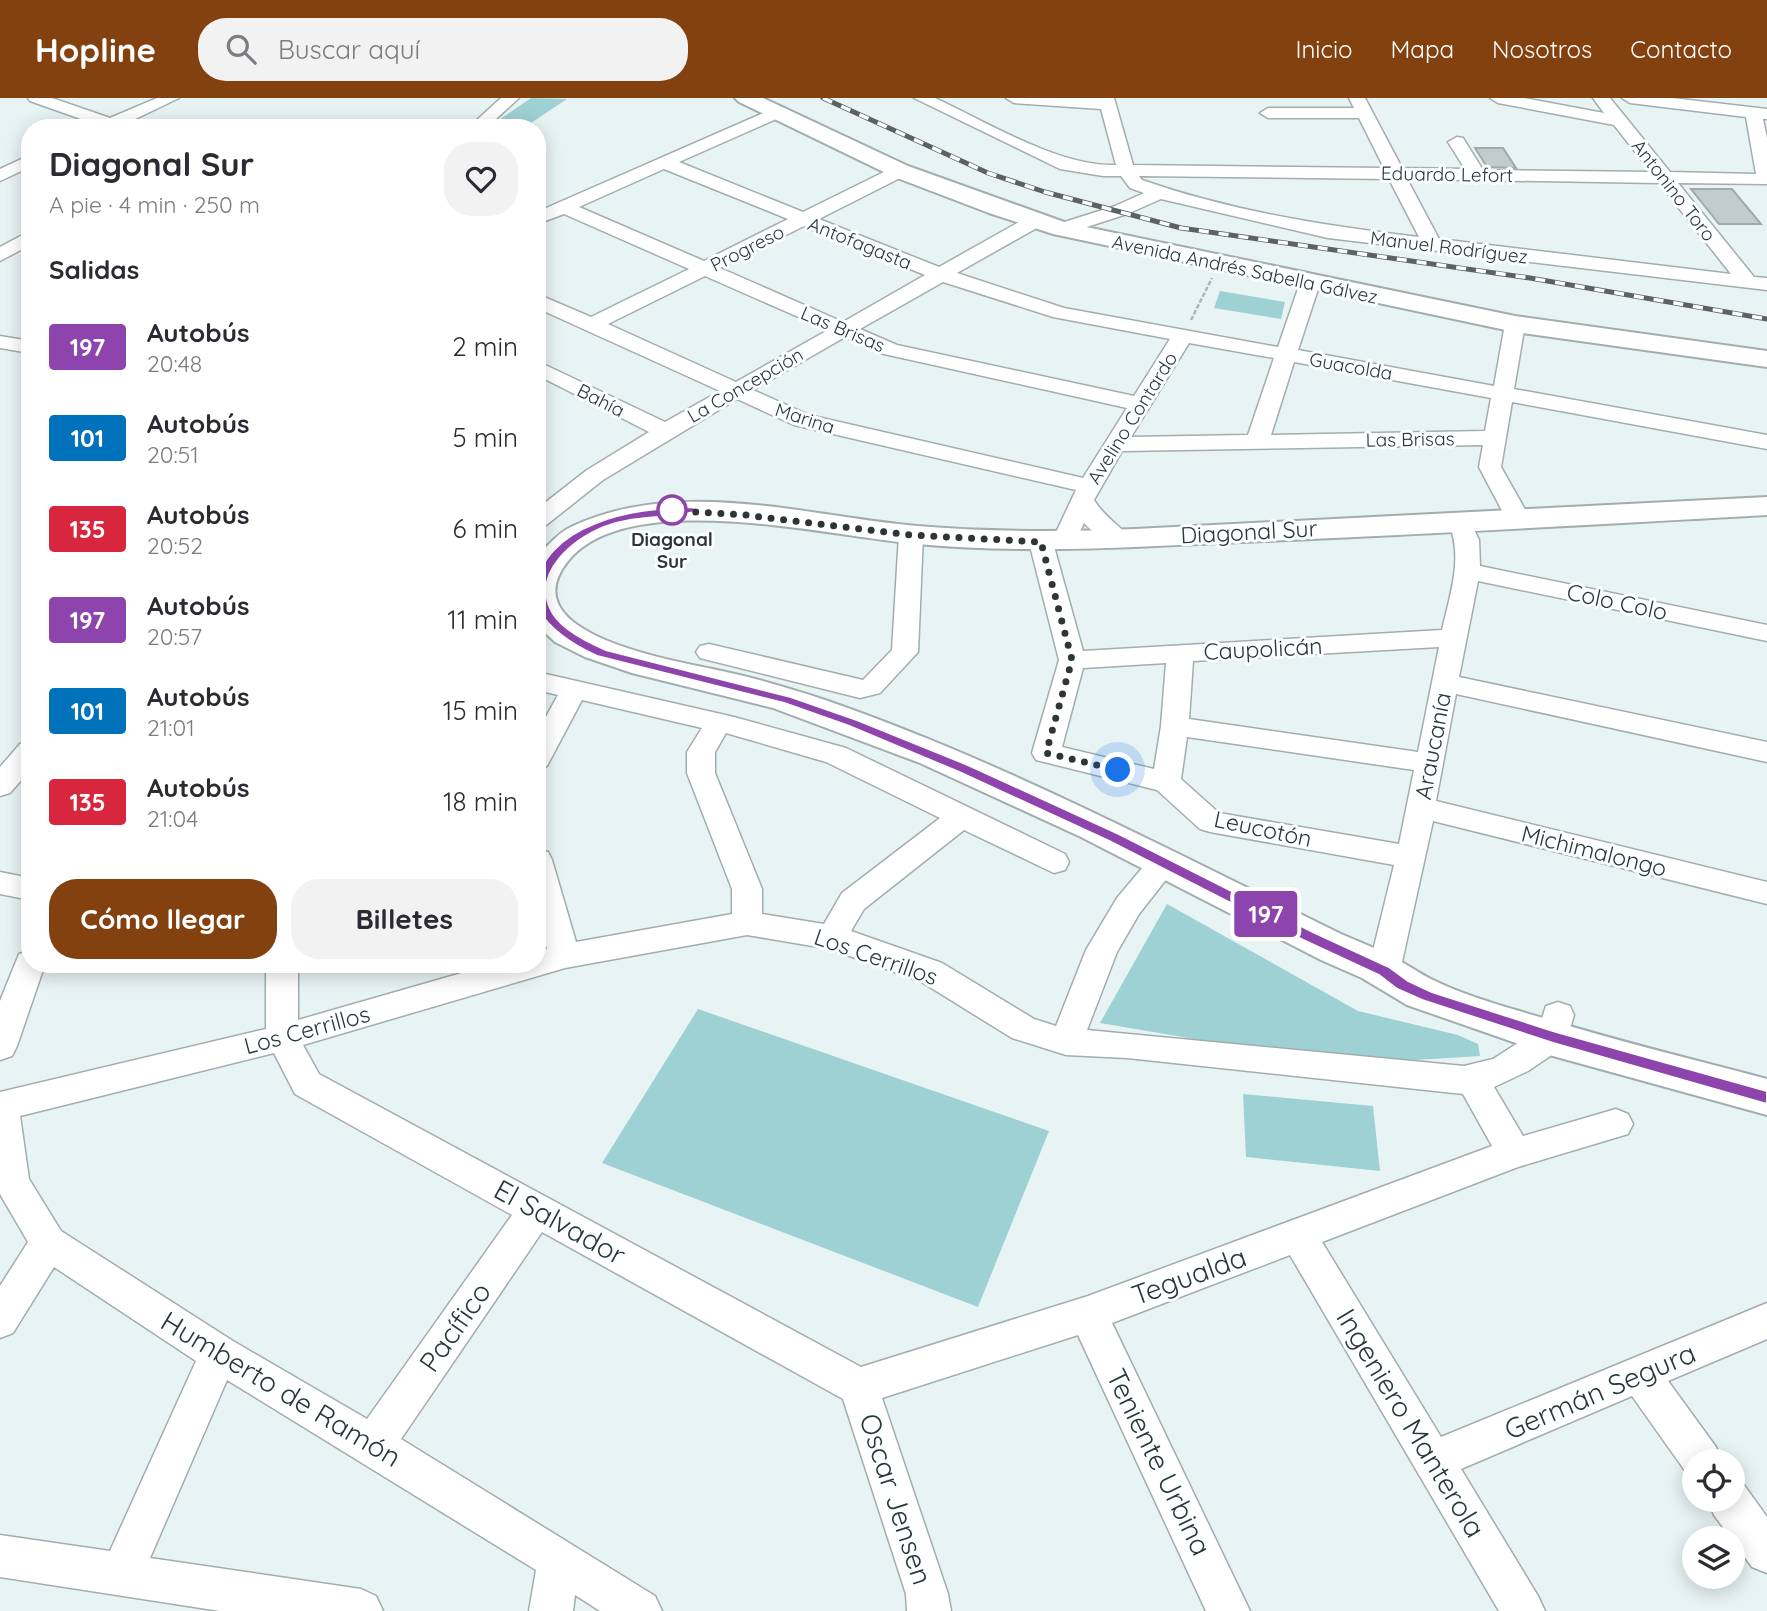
<!DOCTYPE html>
<html lang="es">
<head>
<meta charset="utf-8">
<style>
	body { margin:0; font-family:Quicksand,sans-serif; background:#f2f2f3; color:#2b2b33; height:100vh; display:flex; flex-direction:column; font-size:26px; white-space:nowrap }
	* { box-sizing:border-box; margin:0 }
	p { font-size:23px; color:#7c7c81 }
	.icon { flex:none; width:38px; height:38px; fill:none; stroke:currentColor; stroke-width:2; stroke-linecap:round; stroke-linejoin:round }
	.map { position:relative; flex:1; overflow:hidden }
	.panel { position:absolute; left:21px; top:21px; width:525px; height:854px; display:flex; flex-direction:column; background:#fff; border-radius:28px; box-shadow:0 4px 18px #0003 }
	.panel>* { flex:none }
	.badge { padding:0 14px; border-radius:5px; font-size:24px; line-height:46px }
	.controls { position:absolute; left:1682px; top:1351px; display:grid; gap:14px }
	.controls a { display:grid; place-items:center; width:63px; height:63px; border-radius:50%; background:#fff; box-shadow:0 4px 18px #0003; font-size:35px }
	.you { position:absolute; width:35px; height:35px; margin:-18px; border:5px solid #fff; border-radius:50%; background:#1a73e8; box-shadow:0 0 0 10px #1a73e833 }
	.map>.badge { position:absolute; translate:-50% -50%; box-shadow:0 0 0 4px #fff }
	h2 { padding:0 28px; font-size:26px; line-height:63px }
	.round { display:grid; place-items:center; flex:none; width:74px; height:74px; border-radius:28px; background:#f2f2f3 }
	.overview { display:flex; align-items:center; justify-content:space-between; height:119px; padding:0 28px }
	h1 { font-size:33px; font-weight:700; line-height:52px }
	.cta { display:flex; gap:14px; margin-top:auto; padding:14px 28px }
	.cta a { flex:1; height:80px; border-radius:28px; background:#83410f; color:#fff; font-size:28px; font-weight:700; line-height:80px; text-align:center }
	.cta a+a { background:#f2f2f3; color:#2b2b33 }
	ul { padding:0; list-style:none }
	li { display:flex; align-items:center; gap:21px; height:91px; padding:0 28px }
	li div { flex:1 }
	li b { display:block; font-size:26px }
	li em { font-style:normal }
	li .badge { min-width:77px; font-weight:700; text-align:center }
	header { display:flex; align-items:center; gap:42px; box-sizing:border-box; height:98px; padding:0 35px; background:#83410f; color:#fff }
	header strong { font-size:33px }
	nav { display:flex; gap:38px; margin-inline-start:auto; font-size:24px }
	.search { width:490px; height:63px; background:#f2f2f3; display:flex; align-items:center; gap:18px; box-sizing:border-box; padding:0 24px; border-radius:28px; color:#7c7c81; font-size:26px }
	.map>svg:first-child { display:block }
</style>
</head>
<body>
<header>
<strong>Hopline</strong>
<div class="search"><svg class="icon" aria-label="search" viewBox="0 0 24 24"><circle cx="10" cy="10" r="6"/><path d="M15 15l6 6"/></svg>Buscar aquí</div>
<nav><a>Inicio</a><a>Mapa</a><a>Nosotros</a><a>Contacto</a></nav>
</header>
<div class="map">
<svg width="1767" height="1513" viewBox="0 0 1767 1513">
	<rect width="100%" height="100%" fill="#e8f3f4"/>
	<path fill="#9ed1d4" d="M531 0 567 1 528 27 499 22Z
		M1220 193 1285 204 1281 221 1214 210Z
		M1167 806 1358 913 1458 937 1478 946 1480 958 1416 962 1277 955 1100 925Z
		M698 911 1049 1033 978 1209 602 1065Z
		M1243 996 1373 1008 1380 1073 1246 1059Z"/>
	<path fill="#c2cccd" stroke="#a0aaab" stroke-width="2" d="M1475 50H1503L1516 70 1487 69Z
		M1691 91H1732L1761 126H1719Z"/>
	<g fill="none" stroke-linecap="round" stroke-linejoin="round">
		<g stroke="#a2adad" stroke-width="3">
			<path id="minor" d="M28 0H52L110 20 157 0H179L125 26 130 30H93L95 26 30 3Z
				M501 0H519L486 30H468Z
				M914 0H935C987 24 1059 69 1116 67L1101 11 1014 5 1006 0H1114L1133 67 1384 70 1359 20H1268L1260 15 1268 10H1354L1349 0H1365L1402 70 1465 71 1448 44 1457 39 1463 40 1483 72 1651 74 1614 27 1498 5 1490 0H1524L1604 15 1593 0H1610L1670 74 1756 76 1746 19 1630 5 1622 0H1672L1767 11V21H1763L1767 40V86L1678 85 1754 179 1767 180V192L1328 140 1161 101 1127 116 1062 137 1055 135 1053 131 1055 127 1115 108 1144 95 1130 90 1121 78H1103L1060 71ZM1139 78 1389 81 1419 139C1325 128 1231 113 1142 82ZM1407 81 1659 85 1731 176 1439 141Z
				M777 9 785 14 783 18 679 64 803 114 894 69H906L909 73 906 77 819 121 939 169 1028 119H1042L1044 123 1042 127 957 175 1064 210 1278 249 1300 185 1310 179 1320 185 1298 252 1494 288 1505 226 1508 222H1522L1525 226 1514 291 1767 337V351L1512 304 1501 369 1531 422 1527 427H1511L1507 422 1479 369 1483 347 1122 353 1094 402C1106 421 1118 425 1129 440L1126 445C1108 449 1096 437 1084 425L1073 448 1064 450 1053 445 1083 553 1442 532C1450 497 1464 458 1448 424L1452 419H1468L1479 442 1480 468 1767 527V543L1478 483 1459 579 1767 644V664L1456 596 1436 703 1767 784V806L1433 723 1400 873 1395 882 1384 885 1373 882 1368 873 1394 767 1210 734 1200 731 1157 692 1036 662 1032 655 1059 562 1029 444 1032 439 1041 437 1052 443 1076 392 794 327 737 301 603 382 545 428 537 430V411L587 372 649 334 537 277V263L665 324 720 293 537 210V196L591 219 689 171 564 116 537 126V114ZM664 71 788 121 704 163 579 109ZM804 128 925 177 843 224 720 170ZM705 178 828 232 736 284 608 226ZM943 184 1053 219 1170 241 1134 298 897 247 860 231ZM845 239 884 256 1127 310 1083 380 809 317 753 292ZM1189 245 1274 260 1248 337 1131 339ZM1294 264 1491 300 1485 333 1271 337ZM1439 549 1418 654 1189 621 1193 563ZM1166 565 1161 628 1154 671 1062 649 1083 570ZM1187 639 1414 672 1399 746 1219 715 1181 681Z
				M30 57V69L0 83V71Z
				M30 133V147L0 163V149Z
				M0 238 30 243V255L0 250Z
				M911 430 920 432 923 437 918 554 880 595 860 600 700 560 696 554 700 548 709 546 863 582 892 552 899 437 902 432Z
				M537 469 546 471 553 481 546 489 537 492Z
				M537 574 734 619 846 650 1065 756 1069 764 1065 772 1054 775 964 732 864 811 851 833 942 865 1034 921 1056 928 1086 852 1117 800 1153 757 1164 754 1175 757 1179 765 1139 816 1117 854 1087 932 1464 968 1493 961 1538 932 1546 908 1558 904 1570 908 1574 917 1565 948 1528 973 1494 989 1523 1038 1616 1011 1628 1016 1633 1026 1628 1036 1518 1069 1322 1144 1441 1339 1767 1205V1241L1668 1283 1716 1349 1722 1363H1694V1380L1688 1377 1632 1298 1461 1371 1538 1498 1545 1513H1499L1290 1157 1112 1225 1250 1513H1206L1078 1237 882 1300 948 1496 951 1513H907L906 1496 843 1301 542 1134 401 1341 655 1498 662 1513H600L575 1497 573 1513H529L536 1472 227 1282 150 1460 361 1491 376 1498 383 1513H220L0 1479V1437L110 1453 196 1263 54 1169 13 1235 0 1240V1188L28 1144 0 1096V994L266 931V866H298V922L493 866H537V854L547 851 537 816V751L548 754 552 762 576 844 732 816V791L687 675V654L702 630 582 602 547 668 537 671V635L558 597 537 592ZM726 635 826 664 940 720 842 795 824 826 762 816V791L715 675V654ZM747 837 830 851 920 883 1012 940 1066 957 1127 960 1463 996 1492 1048 1088 1198 861 1269 319 976 303 947 565 870ZM274 955 295 996 512 1117 367 1321 233 1243 61 1133 29 1081 20 1018Z
				M30 643V672L10 695 0 698V669L20 646Z
				M0 774 30 780V802L0 796Z
				M30 853V866H45L17 948 12 958 0 962V903L19 856Z
				M1732 1383 1744 1387 1767 1419V1475L1752 1469 1714 1417 1708 1402H1732Z"/>
		</g>
		<g stroke="#a2adad" stroke-width="4">
			<path id="major" d="M735 0H763L908 68 1067 125 1515 218 1767 253V269L1515 234 1053 136 989 115 892 78 739 4Z
				M1767 399V417C1600 426 1432 436 1265 443 1148 448 1033 457 917 446 831 439 629 388 568 463 507 539 684 564 726 574 759 581 792 591 825 602 1004 664 1171 753 1341 836 1357 843 1373 849 1389 857 1404 864 1418 875 1433 882 1468 899 1506 909 1543 920 1617 943 1692 961 1767 981V1017L1553 958 1407 907 1362 880 1321 862 1081 739 920 665 773 610 632 575 585 559 555 544 537 527 539 456C549 447 559 434 571 429 678 378 805 418 917 428 990 434 1062 434 1135 431Z"/>
		</g>
		<path stroke="#adb6b7" stroke-width="2.5" stroke-dasharray="4.5 2" stroke-linecap="butt" d="M1191 222 1212 180"/>
		<use href="#minor" fill="#fff" fill-rule="evenodd"/>
		<use href="#major" fill="#fff" fill-rule="evenodd"/>
		<g stroke="#5c6262" stroke-width="5">
			<path id="rail" d="M823 0 988 75 1045 94 1181 130 1530 180 1767 221"/>
		</g>
		<use href="#rail" stroke="#faffff" stroke-width="3.5" stroke-dasharray="10" stroke-linecap="butt"/>
	</g>
	<path fill="#8e44ad" stroke="#fff" stroke-width="2" d="M691 409 695 410V414C663 421 636 417 604 429 573 442 534 473 550 510 558 530 587 544 606 552L791 599 857 622 968 667 1119 736 1313 834 1389 869 1408 883 1432 894 1553 933 1767 993V1006L1553 945 1422 902 1397 891 1379 877 1303 842 1109 743 959 674 849 628 784 605 597 558C575 548 552 534 539 513 537 508 537 503 537 497 534 461 565 437 596 425 627 413 658 410 691 409Z"/>
	<g fill="none" stroke-linecap="round" stroke-linejoin="round">
		<path stroke="#2f3434" stroke-width="7" stroke-dasharray="0 12.6" d="M672 412H665L745 417 911 437 1041 444 1072 562 1046 655 1118 672"/>
	</g>
	<circle fill="#fff" stroke="#8e44ad" stroke-width="3.5" cx="672" cy="412" r="14"/>
	<g text-anchor="middle" stroke-width="6" stroke-linejoin="round" paint-order="stroke">
		<g font-size="19" fill="#2f3434" stroke="#faffff">
			<text transform="translate(1447 76) rotate(1)" y="7">Eduardo Lefort</text>
			<text transform="translate(1674 92) rotate(52)" y="7">Antonino Toro</text>
			<text transform="translate(860 145) rotate(22)" y="7">Antofagasta</text>
			<text transform="translate(1449 149) rotate(7)" y="7">Manuel Rodríguez</text>
			<text transform="translate(747 150) rotate(-27)" y="7">Progreso</text>
			<text transform="translate(1245 171) rotate(12)" y="7">Avenida Andrés Sabella Gálvez</text>
			<text transform="translate(843 231) rotate(23)" y="7">Las Brisas</text>
			<text transform="translate(1351 268) rotate(10)" y="7">Guacolda</text>
			<text transform="translate(745 287) rotate(-30)" y="7">La Concepción</text>
			<text transform="translate(601 302) rotate(27)" y="7">Bahía</text>
			<text transform="translate(805 320) rotate(18)" y="7">Marina</text>
			<text transform="translate(1132 320) rotate(-58)" y="7">Avelino Contardo</text>
			<text transform="translate(1410 341) rotate(-1)" y="7">Las Brisas</text>
		</g>
		<g font-size="19" font-weight="bold" fill="#2f3434" stroke="#faffff">
			<text x="672" y="448">Diagonal<tspan x="672" dy="22">Sur</tspan></text>
		</g>
		<g font-size="23" fill="#2f3434" stroke="#faffff">
			<text transform="translate(1249 434) rotate(-3)" y="8">Diagonal Sur</text>
			<text transform="translate(1617 504) rotate(12)" y="8">Colo Colo</text>
			<text transform="translate(1263 551) rotate(-3)" y="8">Caupolicán</text>
			<text transform="translate(1433 648) rotate(-79)" y="8">Araucanía</text>
			<text transform="translate(1263 731) rotate(12)" y="8">Leucotón</text>
			<text transform="translate(1594 753) rotate(14)" y="8">Michimalongo</text>
			<text transform="translate(876 859) rotate(19)" y="8">Los Cerrillos</text>
			<text transform="translate(307 932) rotate(-15)" y="8">Los Cerrillos</text>
		</g>
		<g font-size="28" fill="#2f3434" stroke="#faffff">
			<text transform="translate(560 1124) rotate(29)" y="10">El Salvador</text>
			<text transform="translate(1189 1178) rotate(-20)" y="10">Tegualda</text>
			<text transform="translate(455 1229) rotate(-55)" y="10">Pacífico</text>
			<text transform="translate(281 1291) rotate(31)" y="10">Humberto de Ramón</text>
			<text transform="translate(1600 1293) rotate(-23)" y="10">Germán Segura</text>
			<text transform="translate(1411 1325) rotate(59)" y="10">Ingeniero Manterola</text>
			<text transform="translate(1159 1364) rotate(64)" y="10">Teniente Urbina</text>
			<text transform="translate(896 1401) rotate(72)" y="10">Oscar Jensen</text>
		</g>
	</g>
</svg>
<div class="controls">
<a><svg class="icon" aria-label="locate" viewBox="0 0 24 24"><circle cx="12" cy="12" r="6"/><path d="M12 2v4M12 18v4M2 12h4M18 12h4"/></svg></a>
<a><svg class="icon" aria-label="layers" viewBox="0 0 24 24"><path d="M12 4l9 5-9 5-9-5zM3 14l9 5 9-5"/></svg></a>
</div>
<div class="you" style="left:1118px;top:672px"></div>
<b class="badge" style="left:1266px;top:816px;background:#8e44ad;color:#fff">197</b>
<section class="panel">
<div class="overview"><div><h1>Diagonal Sur</h1><p>A pie · 4 min · 250 m</p></div><a class="round"><svg class="icon" aria-label="heart" viewBox="0 0 24 24"><path d="M12 20l-8-8c-3-5 5-10 8-4 3-6 11-1 8 4z"/></svg></a></div>
<h2>Salidas</h2>
<ul>
<li><span class="badge" style="background:#8e44ad;color:#fff">197</span><div><b>Autobús</b><p>20:48</p></div><em>2 min</em></li>
<li><span class="badge" style="background:#0072bc;color:#fff">101</span><div><b>Autobús</b><p>20:51</p></div><em>5 min</em></li>
<li><span class="badge" style="background:#d7263d;color:#fff">135</span><div><b>Autobús</b><p>20:52</p></div><em>6 min</em></li>
<li><span class="badge" style="background:#8e44ad;color:#fff">197</span><div><b>Autobús</b><p>20:57</p></div><em>11 min</em></li>
<li><span class="badge" style="background:#0072bc;color:#fff">101</span><div><b>Autobús</b><p>21:01</p></div><em>15 min</em></li>
<li><span class="badge" style="background:#d7263d;color:#fff">135</span><div><b>Autobús</b><p>21:04</p></div><em>18 min</em></li>
</ul>
<div class="cta"><a>Cómo llegar</a><a>Billetes</a></div>
</section>
</div>
</body>
</html>
